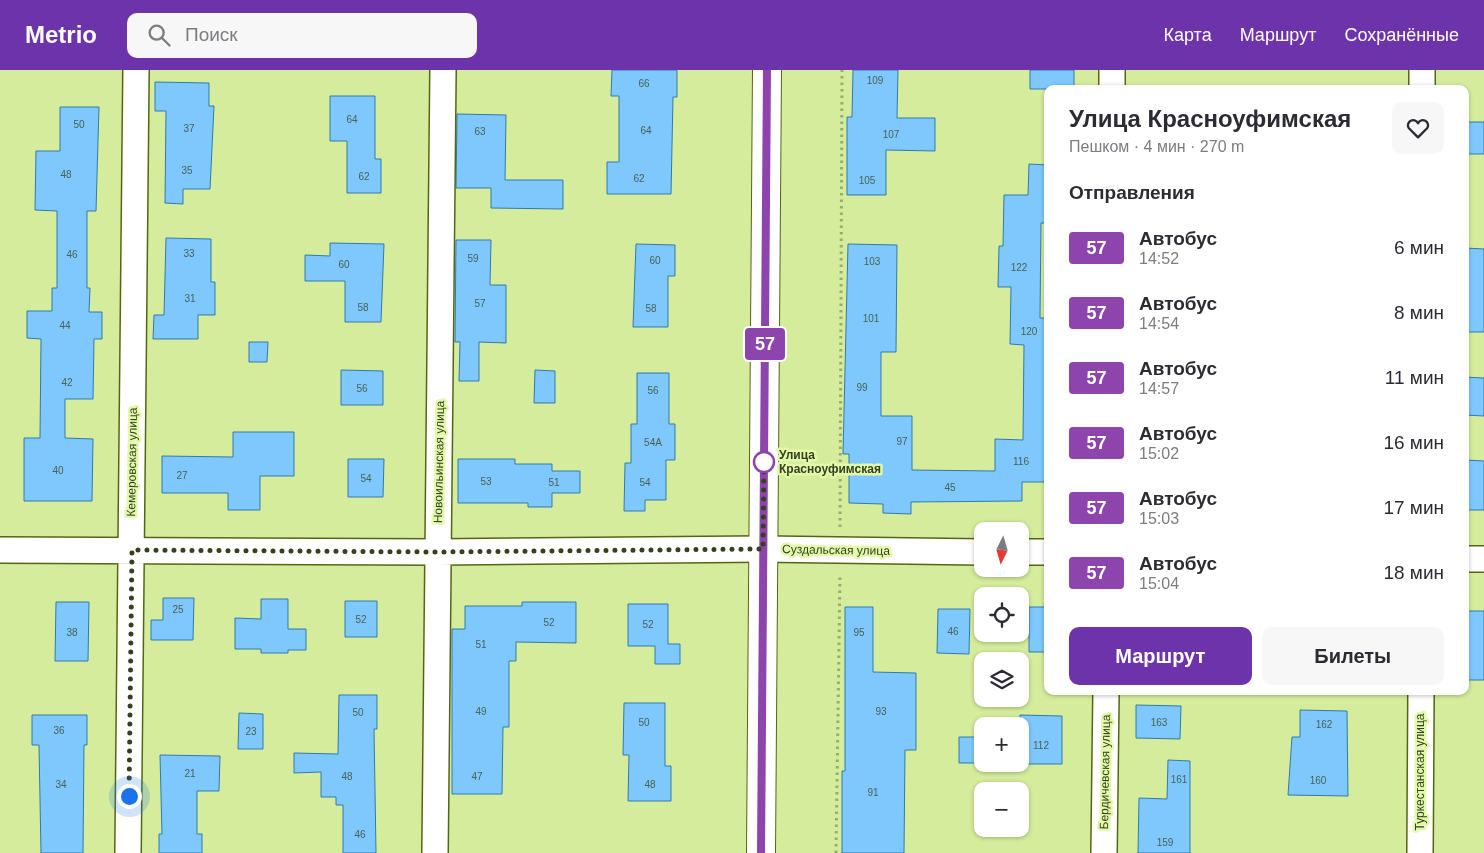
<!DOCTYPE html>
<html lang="ru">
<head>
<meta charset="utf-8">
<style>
	body { margin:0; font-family:Arial,sans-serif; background:#f7f7f7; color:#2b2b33; height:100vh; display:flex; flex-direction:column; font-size:19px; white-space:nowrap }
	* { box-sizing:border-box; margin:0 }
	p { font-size:16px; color:#7c7c81 }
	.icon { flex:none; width:28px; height:28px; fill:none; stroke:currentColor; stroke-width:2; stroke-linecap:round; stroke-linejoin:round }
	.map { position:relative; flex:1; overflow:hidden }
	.side { position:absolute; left:1044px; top:15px; width:425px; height:610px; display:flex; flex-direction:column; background:#fff; border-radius:10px; box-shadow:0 1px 4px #0004 }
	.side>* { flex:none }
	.badge { padding:0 10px; border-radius:4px; font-size:18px; line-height:32px }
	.needle { width:32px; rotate:185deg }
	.controls { position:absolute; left:974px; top:452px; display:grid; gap:10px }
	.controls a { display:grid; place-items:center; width:55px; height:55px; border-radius:10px; background:#fff; box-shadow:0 1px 4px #0004; font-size:25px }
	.you { position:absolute; width:25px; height:25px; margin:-12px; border:4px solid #fff; border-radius:50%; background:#1a73e8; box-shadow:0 0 0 8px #1a73e833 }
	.map>.badge { position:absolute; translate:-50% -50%; box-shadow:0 0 0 2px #fff }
	h2 { padding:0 25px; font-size:19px; line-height:45px }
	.round { display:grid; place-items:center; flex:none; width:52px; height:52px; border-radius:10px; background:#f7f7f7 }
	.headline { display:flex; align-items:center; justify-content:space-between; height:85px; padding:0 25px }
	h1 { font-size:24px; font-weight:700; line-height:38px }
	.primary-button { display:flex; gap:10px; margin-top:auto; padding:10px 25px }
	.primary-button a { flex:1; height:58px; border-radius:10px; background:#6d33aa; color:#fff; font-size:20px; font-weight:700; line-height:58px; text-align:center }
	.primary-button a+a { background:#f7f7f7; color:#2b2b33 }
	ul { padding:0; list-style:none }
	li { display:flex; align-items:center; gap:15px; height:65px; padding:0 25px }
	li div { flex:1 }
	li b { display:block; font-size:19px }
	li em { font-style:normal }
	li .badge { min-width:55px; font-weight:700; text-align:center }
	header { display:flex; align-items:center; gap:30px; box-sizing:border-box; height:70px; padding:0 25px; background:#6d33aa; color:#fff }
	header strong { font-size:24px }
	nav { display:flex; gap:28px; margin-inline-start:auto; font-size:18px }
	.search { width:350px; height:45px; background:#f7f7f7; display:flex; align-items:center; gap:12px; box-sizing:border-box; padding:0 18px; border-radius:10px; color:#7c7c81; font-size:19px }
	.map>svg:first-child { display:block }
</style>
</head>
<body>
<header>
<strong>Metrio</strong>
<div class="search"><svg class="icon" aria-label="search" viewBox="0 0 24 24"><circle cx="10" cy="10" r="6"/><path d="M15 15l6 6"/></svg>Поиск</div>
<nav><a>Карта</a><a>Маршрут</a><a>Сохранённые</a></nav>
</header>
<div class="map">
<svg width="1484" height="783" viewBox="0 0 1484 783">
	<rect width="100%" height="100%" fill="#d4ec9c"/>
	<path fill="#7fc8fd" stroke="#317aac" d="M612 0H677V27H673L671 124H607V92H619V26H611Z
		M853 0H898L897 48H935V81L886 80V125H847V47H852Z
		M1030 0H1074V19H1030Z
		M155 12 209 13V36H214L210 119H183V134L165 133 166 41H155Z
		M330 26H375V89H381V123H347V71H330Z
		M60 37H99L96 141H87V218H90L89 242H102V269H94L93 329H65V368L93 369 92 431H24V368H40L41 269 27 268V241H52V218H57V141L35 140 36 81H60Z
		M457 44 506 45 505 110H563V139L491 138V118H456Z
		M1465 52H1484V84H1465Z
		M1029 94 1048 95V153H1041L1040 248H1048V412H1022V431L911 432V444L883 443V434L849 433V384H843L848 174 897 175 896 282H881V346H912V400L995 401V369L1023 370 1024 275 1010 274 1011 217H998L999 176H1003L1004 125H1028Z
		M166 168 211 169V212H215V245H198V269H153L154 245H164Z
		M456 170H491L490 215H506V273L479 272V311H459L460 272H455Z
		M330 173 384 174 381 252H345V211H305V185L330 186Z
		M636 174 675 175V206H668V257H633Z
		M1465 178 1484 179V262H1465Z
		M249 272H268L267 292H249Z
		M341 300 383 301V335H341Z
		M535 300 555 301V333H534Z
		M637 303H669V354H675V390H666V430H645V441H624L625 393H631V354H637Z
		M1465 307 1484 308V346L1465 345Z
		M233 362H294V406H260V440H228V423H162V386L233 387Z
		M348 389H384L383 427H348Z
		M458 389H515V394H552V401H580V423H552V437H528V433H458Z
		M1466 390 1484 391V440H1465Z
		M163 528H194L193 570H151V550H163Z
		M261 529H288V559H306V580H288V583H261V579H235V548L261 549Z
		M345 531H377V567H345Z
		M56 532H89L88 591H55Z
		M522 532H576V573L516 572V591H509V657H503L502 724H452V559H465V536H522Z
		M628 534H668V574H680V594H655V576H628Z
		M845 537H873V602L916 603V680H905L904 783H842V701H845Z
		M1029 537H1048V582H1029Z
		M938 539H970L969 584 937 583Z
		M1465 541H1484V610H1465Z
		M339 625H377V659H374L376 783H343V735H336V727H321V702L294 703V683L338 684Z
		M624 633H665V696H671V731H628L629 685H623Z
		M1136 635 1181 636 1180 669 1136 668Z
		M1300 640 1347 641 1348 726 1288 725 1292 667H1300Z
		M239 643 263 644V679H238Z
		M32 645H87V675H84L83 783H41L39 675H32Z
		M1020 645 1062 646V694H1020Z
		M959 667H982V693H959Z
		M160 685 220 686 219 721H197V764H202V783H159V764H162Z
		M1168 690 1190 691V783H1138L1139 728 1167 729Z"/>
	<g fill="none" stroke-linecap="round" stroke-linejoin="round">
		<g stroke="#546615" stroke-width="28">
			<path id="minor" d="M1112 19V0
				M1422 19V0
				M0 480 438 482 763 479 982 482
				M1020 482H1048
				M1465 489H1484
				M128 783 136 0
				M435 783 443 0
				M1104 783 1106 621
				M1420 783 1421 621"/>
		</g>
		<g stroke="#546615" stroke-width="30">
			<path id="major" d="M761 783 767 0"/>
		</g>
		<path stroke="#99ab6d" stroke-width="3" stroke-dasharray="2.5 4" stroke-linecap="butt" d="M840 457 842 0
			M836 783 840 504"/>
		<use href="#minor" stroke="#fff" stroke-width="25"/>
		<use href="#major" stroke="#fff" stroke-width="28"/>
	</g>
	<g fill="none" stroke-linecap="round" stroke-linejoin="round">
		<g stroke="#fff" stroke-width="11">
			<path id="line" d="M761 783 767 0"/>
		</g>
		<use href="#line" stroke="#8e44ad" stroke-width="8"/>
		<path stroke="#363f1f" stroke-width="5" stroke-dasharray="0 9" d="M129 726 132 480 438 482 763 479 764 392"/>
	</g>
	<circle fill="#fff" stroke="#8e44ad" stroke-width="2.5" cx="764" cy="392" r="10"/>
	<g text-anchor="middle" stroke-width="5" stroke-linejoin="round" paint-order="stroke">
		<g font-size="10" fill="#486156">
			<text x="875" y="14">109</text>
			<text x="644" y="17">66</text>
			<text x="352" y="53">64</text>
			<text x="79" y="58">50</text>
			<text x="189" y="62">37</text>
			<text x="646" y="64">64</text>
			<text x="480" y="65">63</text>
			<text x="891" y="68">107</text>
			<text x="187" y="104">35</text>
			<text x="66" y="108">48</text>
			<text x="364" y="110">62</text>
			<text x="639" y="112">62</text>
			<text x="867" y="114">105</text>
			<text x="189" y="187">33</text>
			<text x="72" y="188">46</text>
			<text x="473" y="192">59</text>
			<text x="655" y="194">60</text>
			<text x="872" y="195">103</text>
			<text x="344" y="198">60</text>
			<text x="1019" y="201">122</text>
			<text x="190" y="232">31</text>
			<text x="480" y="237">57</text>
			<text x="363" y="241">58</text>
			<text x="651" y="242">58</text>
			<text x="871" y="252">101</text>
			<text x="65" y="259">44</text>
			<text x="1029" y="265">120</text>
			<text x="67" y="316">42</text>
			<text x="862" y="321">99</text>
			<text x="362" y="322">56</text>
			<text x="653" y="324">56</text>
			<text x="902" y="375">97</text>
			<text x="653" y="376">54А</text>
			<text x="1021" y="395">116</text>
			<text x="58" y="404">40</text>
			<text x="182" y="409">27</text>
			<text x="366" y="412">54</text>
			<text x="486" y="415">53</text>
			<text x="554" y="416">51</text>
			<text x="645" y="416">54</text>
			<text x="950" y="421">45</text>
			<text x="178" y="543">25</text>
			<text x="361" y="553">52</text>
			<text x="549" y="556">52</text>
			<text x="648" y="558">52</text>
			<text x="953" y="565">46</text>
			<text x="72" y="566">38</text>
			<text x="859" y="566">95</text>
			<text x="481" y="578">51</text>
			<text x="481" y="645">49</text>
			<text x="881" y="645">93</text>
			<text x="358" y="646">50</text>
			<text x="644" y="656">50</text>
			<text x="1159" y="656">163</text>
			<text x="1324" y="658">162</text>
			<text x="59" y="664">36</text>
			<text x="251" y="665">23</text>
			<text x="1041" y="679">112</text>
			<text x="190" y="707">21</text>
			<text x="347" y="710">48</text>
			<text x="477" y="710">47</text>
			<text x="1179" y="713">161</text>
			<text x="1318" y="714">160</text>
			<text x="61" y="718">34</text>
			<text x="650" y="718">48</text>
			<text x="873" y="726">91</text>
			<text x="360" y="768">46</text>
			<text x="1165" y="776">159</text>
		</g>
		<g font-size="12" font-weight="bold" fill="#363f1f" stroke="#e1f9a9" text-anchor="start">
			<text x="779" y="389">Улица<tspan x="779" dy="14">Красноуфимская</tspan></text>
		</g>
		<g font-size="12" fill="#363f1f" stroke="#e1f9a9">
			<text transform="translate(132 392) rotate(-89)" y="4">Кемеровская улица</text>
			<text transform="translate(439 392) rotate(-89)" y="4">Новоильинская улица</text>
			<text transform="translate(836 480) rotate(1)" y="4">Суздальская улица</text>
			<text transform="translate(1105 702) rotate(-89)" y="4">Бердичевская улица</text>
			<text transform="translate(1420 702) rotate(-90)" y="4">Туркестанская улица</text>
		</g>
	</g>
</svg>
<div class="controls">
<a><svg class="needle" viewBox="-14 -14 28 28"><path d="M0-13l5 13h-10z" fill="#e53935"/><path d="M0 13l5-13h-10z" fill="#7c7c81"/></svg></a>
<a><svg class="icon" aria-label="locate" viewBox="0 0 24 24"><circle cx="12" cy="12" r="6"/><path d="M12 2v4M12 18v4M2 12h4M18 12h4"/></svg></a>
<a><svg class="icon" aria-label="layers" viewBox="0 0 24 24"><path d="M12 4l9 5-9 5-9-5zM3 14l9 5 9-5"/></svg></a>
<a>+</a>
<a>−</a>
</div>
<div class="you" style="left:129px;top:726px"></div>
<b class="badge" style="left:765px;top:274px;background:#8e44ad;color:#fff">57</b>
<section class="side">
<div class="headline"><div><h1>Улица Красноуфимская</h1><p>Пешком · 4 мин · 270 m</p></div><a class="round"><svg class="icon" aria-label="heart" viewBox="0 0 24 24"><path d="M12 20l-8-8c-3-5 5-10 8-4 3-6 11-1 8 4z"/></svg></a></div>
<h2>Отправления</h2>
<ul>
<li><span class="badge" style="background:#8e44ad;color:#fff">57</span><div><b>Автобус</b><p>14:52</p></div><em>6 мин</em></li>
<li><span class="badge" style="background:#8e44ad;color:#fff">57</span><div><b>Автобус</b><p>14:54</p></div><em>8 мин</em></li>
<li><span class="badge" style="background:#8e44ad;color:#fff">57</span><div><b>Автобус</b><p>14:57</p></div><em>11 мин</em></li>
<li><span class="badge" style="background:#8e44ad;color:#fff">57</span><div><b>Автобус</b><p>15:02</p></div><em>16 мин</em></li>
<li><span class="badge" style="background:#8e44ad;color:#fff">57</span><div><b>Автобус</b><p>15:03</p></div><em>17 мин</em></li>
<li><span class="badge" style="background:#8e44ad;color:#fff">57</span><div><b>Автобус</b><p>15:04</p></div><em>18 мин</em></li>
</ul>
<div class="primary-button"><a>Маршрут</a><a>Билеты</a></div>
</section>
</div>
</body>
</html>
